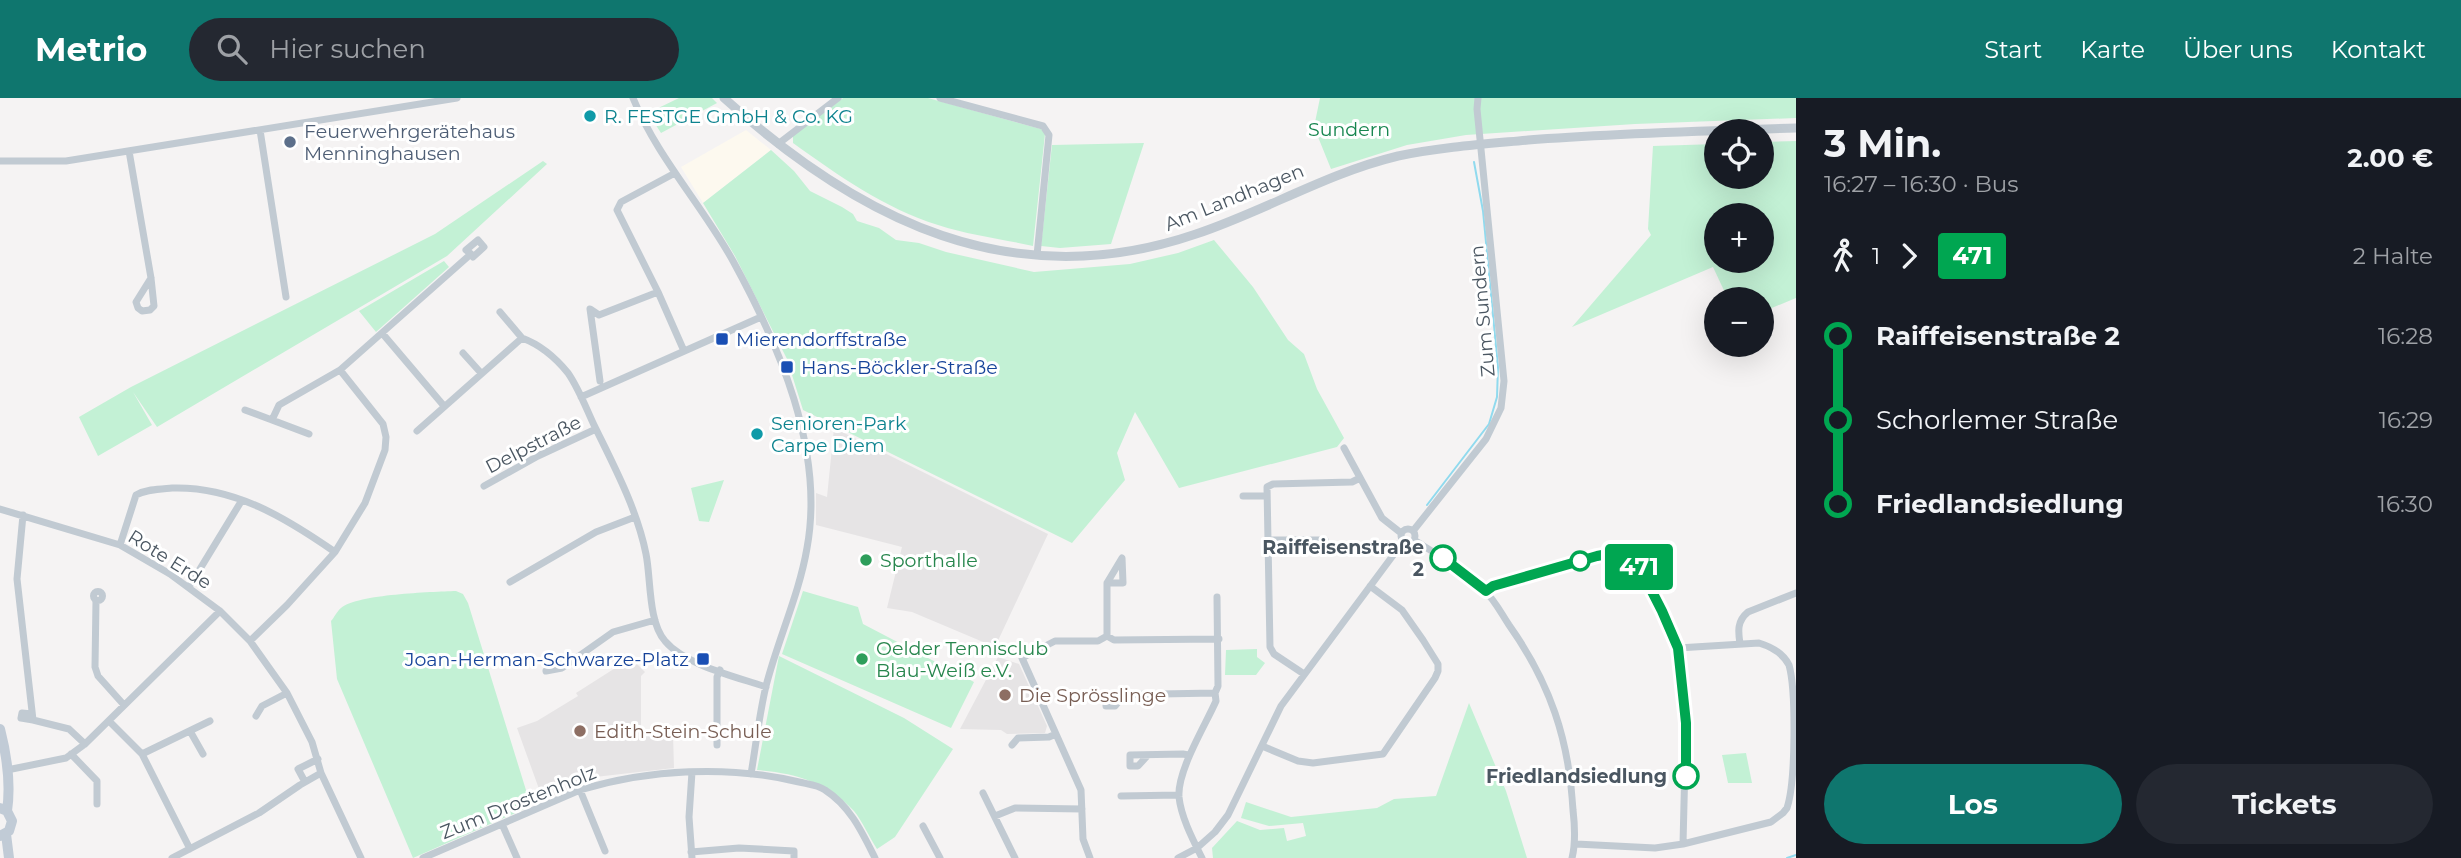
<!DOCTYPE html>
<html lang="de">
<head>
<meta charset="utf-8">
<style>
	body { margin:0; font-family:Montserrat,sans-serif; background:#242831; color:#f1f3f6; height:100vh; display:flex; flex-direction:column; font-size:26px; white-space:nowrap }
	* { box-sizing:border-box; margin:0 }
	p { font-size:23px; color:#9ea1a6 }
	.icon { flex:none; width:38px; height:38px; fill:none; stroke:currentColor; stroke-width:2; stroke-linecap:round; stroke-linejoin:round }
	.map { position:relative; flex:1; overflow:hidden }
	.panel { display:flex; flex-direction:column; background:#171b24; width:665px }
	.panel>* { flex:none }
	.badge { padding:0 14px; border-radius:5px; font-size:24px; line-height:46px }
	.buttons { position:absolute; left:1704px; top:21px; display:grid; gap:14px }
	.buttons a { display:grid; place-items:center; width:70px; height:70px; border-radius:50%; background:#171b24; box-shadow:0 7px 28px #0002; font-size:35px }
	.map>.badge { position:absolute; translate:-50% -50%; box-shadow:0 0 0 4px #fff }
	.legs { display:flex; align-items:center; gap:10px; height:77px; padding:0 28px; font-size:23px }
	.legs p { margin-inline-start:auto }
	.summary { display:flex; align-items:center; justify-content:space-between; height:119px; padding:0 28px }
	h1 { font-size:38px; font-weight:700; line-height:52px }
	.action { display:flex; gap:14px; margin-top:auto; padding:14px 28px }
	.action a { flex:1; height:80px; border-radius:42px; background:#0f766e; color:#fff; font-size:28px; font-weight:700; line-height:80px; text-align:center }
	.action a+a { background:#242831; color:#f1f3f6 }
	ul { padding:0 28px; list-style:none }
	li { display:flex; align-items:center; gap:24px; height:84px; font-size:26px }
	li i { display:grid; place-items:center; width:10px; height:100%; margin:0 9px; background:currentColor }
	li i::after { content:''; width:18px; height:18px; margin:-9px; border:5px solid; border-radius:50%; background:#171b24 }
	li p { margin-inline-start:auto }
	li:first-child i { background:linear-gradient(#0000 50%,currentColor 0) }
	li:last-child i { background:linear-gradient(currentColor 50%,#0000 0) }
	header { display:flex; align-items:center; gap:42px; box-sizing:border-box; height:98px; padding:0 35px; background:#0f766e; color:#fff }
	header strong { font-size:33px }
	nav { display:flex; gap:38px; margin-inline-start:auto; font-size:24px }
	.search { width:490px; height:63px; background:#242831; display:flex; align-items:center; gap:18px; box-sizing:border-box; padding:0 24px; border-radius:38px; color:#9ea1a6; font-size:26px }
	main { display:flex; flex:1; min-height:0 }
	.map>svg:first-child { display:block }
</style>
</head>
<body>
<header>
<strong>Metrio</strong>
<div class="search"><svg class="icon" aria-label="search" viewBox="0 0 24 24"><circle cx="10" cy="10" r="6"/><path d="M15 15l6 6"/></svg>Hier suchen</div>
<nav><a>Start</a><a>Karte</a><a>Über uns</a><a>Kontakt</a></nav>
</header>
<main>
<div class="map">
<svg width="1796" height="760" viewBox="0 0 1796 760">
	<rect width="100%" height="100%" fill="#f5f3f3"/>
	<path fill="#fdf9ef" d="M746 32 771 52 703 105 681 69Z"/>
	<path fill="#e6e4e5" d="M834 330 1048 436 995 549 912 514 887 510 902 449 816 427V395L827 399Z
		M998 559 1019 566 1047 628 1045 635 1007 636 1001 632 960 631Z
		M631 560 645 574 641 578V636H673L674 670 595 679 543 702 517 630 537 623 578 598 576 595Z"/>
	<path fill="#c3f1d5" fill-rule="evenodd" d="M679 0H712L717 5 661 35 648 15Z
		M843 0H928L1041 31 1045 36 1033 148C1002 141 968 137 938 127 884 110 839 78 793 45V38Z
		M1320 0H1796V20L1635 26 1466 37 1407 47 1331 71 1314 29Z
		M1796 43V200L1762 214V201H1728L1713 169 1572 229 1651 137 1648 131 1653 48 1717 46V79H1762V44ZM1717 117H1762V163H1717Z
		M1144 45 1111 146 1060 150 1041 148 1052 47Z
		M771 52 794 73 810 93 842 109 853 116 857 123 879 130 896 142 919 145 946 154 1034 174 1130 166 1178 155 1214 142 1253 189 1288 242 1304 256 1317 291 1344 340 1337 349 1179 390 1135 314 1117 355 1125 382 1072 445 803 312 787 261 735 158 703 105Z
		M543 63 547 66 447 158 157 329 133 294 152 327 98 358 79 319 131 289 435 136Z
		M444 163 449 169 376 234 359 213Z
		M724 382 709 424 699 423 691 390Z
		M456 493 463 496 468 505 530 705 529 709 413 760 337 581 331 523C334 520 337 513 341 510 358 496 431 494 456 493Z
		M803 493 858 509 863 526 974 584 951 630 782 556Z
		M1257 551V559L1265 565 1256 577H1225L1226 552Z
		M779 558 904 620 953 651 895 739 877 751C869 739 863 724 854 713 827 684 795 675 757 672Z
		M1469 605 1506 693 1527 760H1213L1212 750 1237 723 1260 732 1284 730 1287 743 1306 738 1303 725 1269 728 1241 720 1246 704 1291 719 1377 710 1394 701 1436 698Z
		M1746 655 1752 685H1728L1722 657Z"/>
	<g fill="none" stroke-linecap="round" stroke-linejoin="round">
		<path stroke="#90daee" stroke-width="2" d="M1427 407 1489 326 1497 299 1498 269 1483 113 1474 64
			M1787 760 1796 757"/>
		<path stroke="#c1cad2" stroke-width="7" d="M633 0C657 59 702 107 733 163 779 247 825 352 807 450 799 497 778 541 766 588 759 617 756 647 751 676
			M940 0 1043 28 1049 37 1037 157
			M260 32 286 199
			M778 46 838 0
			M129 53 151 180 154 208 150 212 142 213 138 210 136 204 151 180
			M0 63H66L457 0
			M675 75 621 104 617 112 658 194 684 253
			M500 214 522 240
			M382 235 444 308
			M463 255 481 275
			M600 283 590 211 599 217 658 194
			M581 299 761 219
			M245 312 272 322 279 307 340 272 471 156 473 159 484 149 478 142 466 152 471 156
			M272 322 309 336
			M417 333 522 240C541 247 555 259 568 275 579 291 586 310 594 327 614 368 637 411 646 456 651 480 648 524 665 543 685 567 737 579 766 589
			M1344 350 1382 420 1401 435
			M484 388 538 358 596 331
			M1243 398H1267
			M0 411 120 447 170 476 220 513 250 543 287 595 312 644 321 675 361 760
			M23 417 17 481 33 622 69 631 85 646
			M1401 438a7 7 0 1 1 14 0a7 7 0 1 1-14 0Z
			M1413 433 1486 341 1501 310 1504 283 1477 11 1478 0
			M1268 442H1325
			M1414 442C1438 457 1464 472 1484 492 1494 501 1501 515 1509 527 1550 585 1569 641 1573 712 1575 729 1576 744 1572 760
			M120 447 136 397C147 391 160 391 172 390 234 388 286 420 335 454
			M510 484 596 434 635 419
			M189 489 242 402
			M1486 493 1493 488 1613 455 1628 459 1641 472 1678 550 1686 625 1683 746
			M93.5 498a4.5 4.5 0 1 1 9 0a4.5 4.5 0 1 1-9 0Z
			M96 502 95 569 98 578 124 607
			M1107 538V485L1122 460 1123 485H1107
			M250 543 287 507 335 454 365 405 385 352 386 339 383 326 340 272
			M1740 546C1738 533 1737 523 1748 514L1796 495
			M546 573 562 570 613 534 655 522
			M1304 576 1274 556 1270 549 1267 389 1273 386 1352 384 1360 380
			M1124 597 1115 608H1106V597L1215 595
			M32 616 22 615 21 620 33 622
			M256 618 262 608 287 595
			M109 623 142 656 190 751
			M190 633 203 656
			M717 647V579L720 572
			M1012 647 1018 640 1049 639 1056 636
			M1262 648 1298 663 1313 665 1383 656 1435 580 1438 573V566L1423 542 1402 512 1370 488
			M71 656 97 683V706
			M142 656 210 623
			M1148 657 1138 668H1130V657L1183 656 1188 657
			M7 672 66 660 85 646 220 513
			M305 684 298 671 318 661
			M580 692 605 753
			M983 695 1015 760
			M1121 698 1179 697
			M995 718 1015 710 1082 711
			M502 726 517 760
			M923 728 940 760
			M1576 746 1655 750 1683 746 1771 724 1783 715 1787 710C1796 683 1796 592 1789 567 1783 555 1772 549 1759 545L1678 550
			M691 754 739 750 794 753V760
			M172 760 259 715 300 687 321 675
			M423 760 580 692C649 671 729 667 799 684 807 686 818 687 825 692 850 708 862 734 875 760
			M692 760 689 719 692 674
			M1090 760 1083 741 1081 692 1022 560 1055 543H1098L1107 538 1114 542 1219 541
			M1178 760 1197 750 1215 734 1228 717 1281 608 1403 444
			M1202 760C1193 742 1181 719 1179 699 1177 673 1205 628 1216 603L1215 595 1218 588 1217 499"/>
		<path stroke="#c1cad2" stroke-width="9" d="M724 0C859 122 1012 199 1196 136 1265 113 1327 75 1398 58 1441 49 1485 46 1528 42 1617 35 1707 33 1796 30"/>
		<path stroke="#c1cbd6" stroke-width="10" d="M0 631C7 658 11 686 7 713
			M0 710 7 713 12 723 9 733 0 738
			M6 736 9 760"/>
	</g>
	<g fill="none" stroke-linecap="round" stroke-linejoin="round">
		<g stroke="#fff" stroke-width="16">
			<path id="line-1" d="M1443 460 1486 493 1493 488 1597 458 1613 455 1635 464 1641 472 1662 513 1678 550 1686 625V678"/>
		</g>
		<use href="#line-1" stroke="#00a651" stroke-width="10"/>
	</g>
	<g fill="#0f9aa8" stroke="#fff" stroke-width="2.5">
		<circle cx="590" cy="18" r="7"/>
		<circle cx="757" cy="336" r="7"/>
	</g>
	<circle fill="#5c6f8a" stroke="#fff" stroke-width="2.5" cx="290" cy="44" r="7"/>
	<g fill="#1a4fb4" stroke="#fff" stroke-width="2.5">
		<rect x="715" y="234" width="14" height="14" rx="3.5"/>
		<rect x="780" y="262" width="14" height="14" rx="3.5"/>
		<rect x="696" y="554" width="14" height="14" rx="3.5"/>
	</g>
	<g fill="#fff" stroke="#00a651" stroke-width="3.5">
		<circle cx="1443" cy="460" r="12"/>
		<circle cx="1580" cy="463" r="9"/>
		<circle cx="1686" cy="678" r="12"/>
	</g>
	<g fill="#2e9e5b" stroke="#fff" stroke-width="2.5">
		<circle cx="866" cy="462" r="7"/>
		<circle cx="862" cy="561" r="7"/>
	</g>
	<g fill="#8d6e63" stroke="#fff" stroke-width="2.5">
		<circle cx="1005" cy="597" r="7"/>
		<circle cx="580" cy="633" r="7"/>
	</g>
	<g text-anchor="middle" stroke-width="6" stroke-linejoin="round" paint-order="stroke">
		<g font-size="19" fill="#0d838f" stroke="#fff" text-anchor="start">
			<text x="604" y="25">R. FESTGE GmbH &amp; Co. KG</text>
			<text x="771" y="332">Senioren-Park<tspan x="771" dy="22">Carpe Diem</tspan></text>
		</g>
		<g font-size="19" fill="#17864f" stroke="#fff">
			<text x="1349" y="38">Sundern</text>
		</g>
		<g font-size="19" fill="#4e5e75" stroke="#fff" text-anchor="start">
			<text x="304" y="40">Feuerwehrgerätehaus<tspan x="304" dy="22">Menninghausen</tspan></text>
		</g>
		<g font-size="19" fill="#4a5661" stroke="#fff">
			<text transform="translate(1234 99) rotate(-22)" y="7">Am Landhagen</text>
			<text transform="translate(1482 213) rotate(-95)" y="7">Zum Sundern</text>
			<text transform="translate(533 346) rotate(-27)" y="7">Delpstraße</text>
			<text transform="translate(170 461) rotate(32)" y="7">Rote Erde</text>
			<text transform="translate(518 704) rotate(-22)" y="7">Zum Drostenholz</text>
		</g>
		<g font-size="19" fill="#164399" stroke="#fff" text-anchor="start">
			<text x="736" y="248">Mierendorffstraße</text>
			<text x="801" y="276">Hans-Böckler-Straße</text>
			<text x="689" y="568" text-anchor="end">Joan-Herman-Schwarze-Platz</text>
		</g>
		<g font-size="19" font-weight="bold" fill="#4a5661" stroke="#fff" text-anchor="end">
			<text x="1424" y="456">Raiffeisenstraße<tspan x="1424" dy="22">2</tspan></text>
			<text x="1667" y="685">Friedlandsiedlung</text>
		</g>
		<g font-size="19" fill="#27864d" stroke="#fff" text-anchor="start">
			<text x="880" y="469">Sporthalle</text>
			<text x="876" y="557">Oelder Tennisclub<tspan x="876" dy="22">Blau-Weiß e.V.</tspan></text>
		</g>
		<g font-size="19" fill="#785e54" stroke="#fff" text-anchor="start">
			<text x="1019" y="604">Die Sprösslinge</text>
			<text x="594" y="640">Edith-Stein-Schule</text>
		</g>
	</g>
</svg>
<div class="buttons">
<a><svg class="icon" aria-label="locate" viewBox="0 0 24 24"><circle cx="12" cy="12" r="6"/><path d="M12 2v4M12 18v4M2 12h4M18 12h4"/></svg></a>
<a>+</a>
<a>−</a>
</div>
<b class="badge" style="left:1639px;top:469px;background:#00a651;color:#fff">471</b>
</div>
<section class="panel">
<div class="summary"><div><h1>3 Min.</h1><p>16:27 – 16:30 · Bus</p></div><b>2.00 €</b></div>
<div class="legs"><svg class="icon" aria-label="walk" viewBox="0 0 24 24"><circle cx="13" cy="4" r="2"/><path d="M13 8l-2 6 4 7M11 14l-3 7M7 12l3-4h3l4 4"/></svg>1<svg class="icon" aria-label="forward" viewBox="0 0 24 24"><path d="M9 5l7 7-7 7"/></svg><b class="badge" style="background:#00a651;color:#fff">471</b><p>2 Halte</p></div>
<ul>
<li><i style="color:#00a651"></i><b>Raiffeisenstraße 2</b><p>16:28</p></li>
<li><i style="color:#00a651"></i><span>Schorlemer Straße</span><p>16:29</p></li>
<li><i style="color:#00a651"></i><b>Friedlandsiedlung</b><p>16:30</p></li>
</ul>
<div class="action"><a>Los</a><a>Tickets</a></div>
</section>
</main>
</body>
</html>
